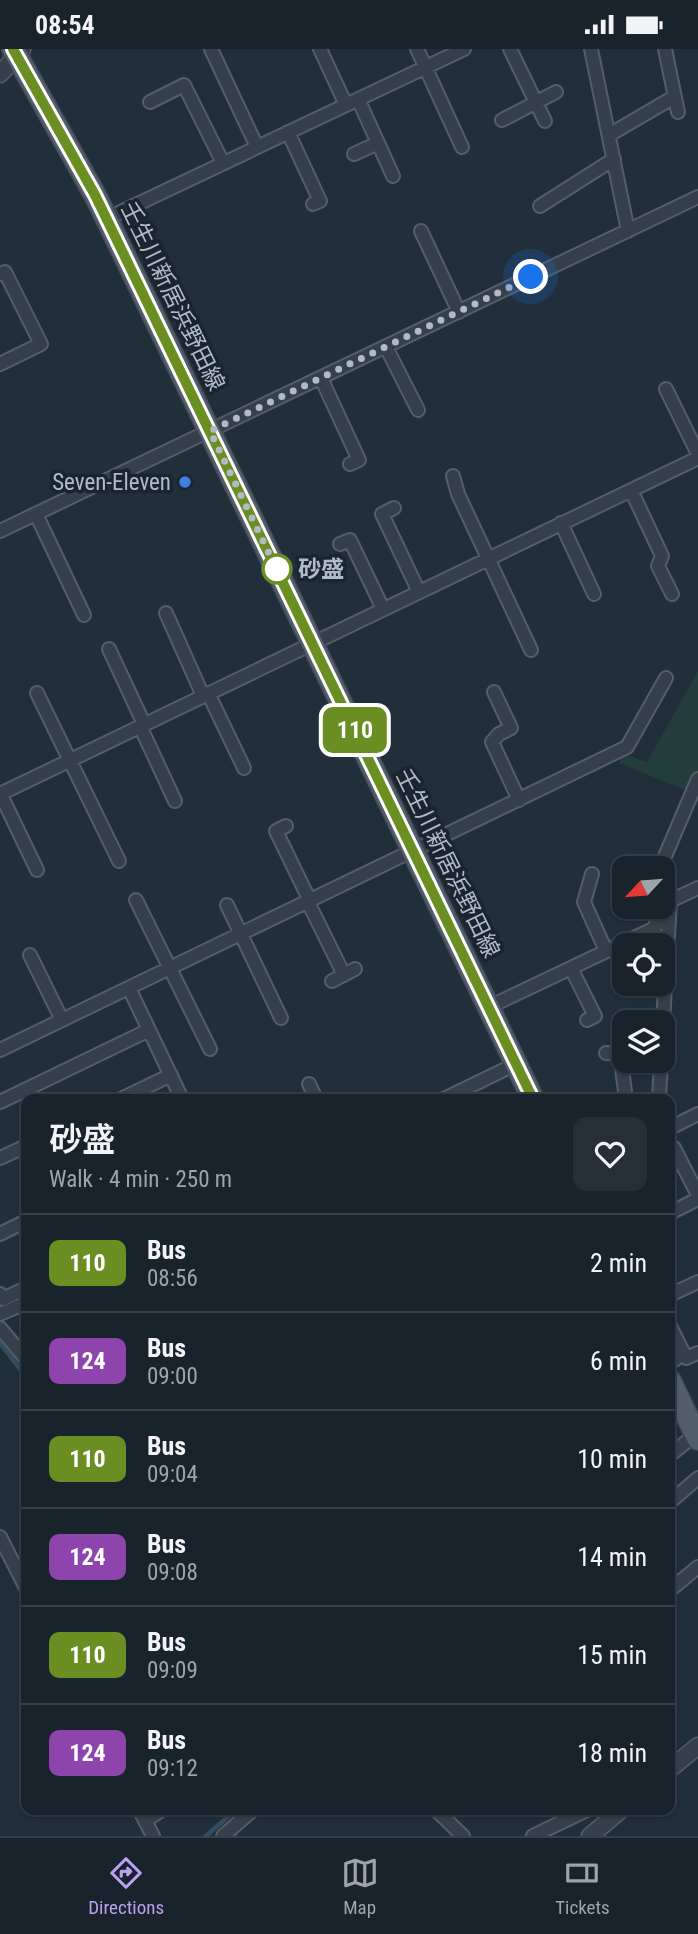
<!DOCTYPE html>
<html lang="en">
<head>
<meta charset="utf-8">
<style>
	body { margin:0; font-family:"Roboto Condensed","Noto Sans JP",sans-serif; background:#262f38; color:#f1f3f6; height:100vh; display:flex; flex-direction:column; font-size:26px; white-space:nowrap }
	* { box-sizing:border-box; margin:0 }
	p { font-size:23px; color:#9fa4a9 }
	.icon { flex:none; width:38px; height:38px; fill:none; stroke:currentColor; stroke-width:2; stroke-linecap:round; stroke-linejoin:round }
	.map { position:relative; flex:1; overflow:hidden }
	.sheet { position:absolute; left:21px; top:1045px; width:654px; height:721px; display:flex; flex-direction:column; background:#19232c; border-radius:14px; box-shadow:0 2px 5px #0004,0 0 0 2px #374048 }
	.sheet>* { flex:none }
	.badge { padding:0 14px; border-radius:10px; font-size:24px; line-height:46px }
	.needle { width:46px; rotate:244deg }
	.fabs { position:absolute; left:612px; top:807px; display:grid; gap:14px }
	.fabs a { display:grid; place-items:center; width:63px; height:63px; border-radius:14px; background:#19232c; box-shadow:0 2px 5px #0004,0 0 0 2px #374048; font-size:35px }
	.you { position:absolute; width:35px; height:35px; margin:-18px; border:5px solid #fff; border-radius:50%; background:#1a73e8; box-shadow:0 0 0 10px #1a73e833 }
	.map>.badge { position:absolute; translate:-50% -50%; box-shadow:0 0 0 4px #fff }
	.round { display:grid; place-items:center; flex:none; width:74px; height:74px; border-radius:14px; background:#262f38 }
	.summary { display:flex; align-items:center; justify-content:space-between; height:119px; padding:0 28px }
	h1 { font-size:33px; font-weight:600; line-height:52px }
	ul { padding:0; list-style:none }
	li { display:flex; align-items:center; gap:21px; height:98px; padding:0 28px; border-top:2px solid #374048 }
	li div { flex:1 }
	li b { display:block; font-size:26px }
	li em { font-style:normal }
	li .badge { min-width:77px; font-weight:700; text-align:center }
	.status { display:flex; justify-content:space-between; align-items:center; height:49px; padding:0 35px; background:#19232c; direction:ltr }
	.status svg { height:19px; fill:currentColor }
	.dock { display:flex; justify-content:space-around; align-items:center; height:98px; border-top:2px solid #374048; background:#19232c; font-size:19px; color:#9fa4a9 }
	.dock a { display:grid; justify-items:center; gap:4px }
	.dock .active { color:#bca0f2 }
	.map>svg:first-child { display:block }
</style>
</head>
<body>
<div class="status"><b>08:54</b><svg viewBox="0 0 49 12"><path d="M0 12V9h3v3zM5 12V6h3v6zM10 12V3h3v9zM15 12V0h3v12zM26 1h20v11H26zM47 4h2v5h-2z"/></svg></div>
<div class="map">
<svg width="698" height="1787" viewBox="0 0 698 1787">
	<rect width="100%" height="100%" fill="#212f3b"/>
	<path fill="#233c3c" d="M698 622V730L692 744 619 714 623 705 647 713Z"/>
	<g fill="none" stroke-linecap="round" stroke-linejoin="round">
		<path stroke="#344c63" stroke-width="4.5" d="M0 1294 26 1328
			M206 1787 237 1760"/>
		<g stroke="#535e69" stroke-width="16">
			<path id="minor" d="M211 0 257 98
				M320 0 346 56
				M417 0 462 98
				M510 0 545 72
				M591 0 628 182
				M665 0 678 63
				M358 50 393 127
				M150 53 184 36 223 114
				M502 71 556 43
				M288 83 320 152 313 155
				M609 86 674 48
				M354 105 378 94
				M540 157 614 110
				M106 170 464 0
				M421 182 459 263
				M0 225 5 223 41 295 0 315
				M386 298 418 361
				M321 329 359 411 350 415
				M666 340 698 405
				M453 427 458 445 531 601
				M631 441 662 507 658 517 672 545
				M394 459 382 465 419 543
				M36 465 84 566
				M561 474 594 545
				M0 482 698 148
				M340 495 350 491 383 560
				M166 564 203 647
				M109 600 144 675
				M494 643 511 679 499 685 492 693 519 751
				M37 644 119 812
				M208 644 244 719
				M140 677 175 752
				M0 744 37 821
				M0 745 698 409
				M286 777 276 782 310 852
				M660 819 698 730
				M592 825 584 853 606 902
				M136 851 210 1000
				M308 853 344 926
				M227 856 281 969
				M656 874 657 858
				M30 906 62 971
				M571 919 595 967 587 971
				M332 932 355 920
				M129 939 182 1050
				M489 958 655 879 656 874H668
				M663 973 670 852 698 839
				M0 1001 627 698 666 629
				M606 1004 620 1005 626 1050
				M309 1035 316 1050
				M121 1050 171 1026
				M444 1050 516 1015
				M659 1050 661 1012
				M0 1053 149 981
				M670 1079 698 1065
				M670 1096 674 1099 698 1146
				M0 1109 26 1097
				M670 1164 698 1150
				M0 1185 26 1172
				M0 1245 3 1250 26 1239
				M670 1246 698 1233
				M0 1265 26 1254
				M670 1277 686 1309 698 1304
				M0 1279 26 1310
				M670 1299 676 1310 670 1313
				M670 1406 696 1385
				M670 1453 698 1429
				M0 1488 26 1539
				M670 1541 698 1518
				M139 1760 153 1787
				M435 1760 463 1787
				M145 1772 163 1760
				M223 1787 254 1760
				M533 1787 589 1760"/>
		</g>
		<g stroke="#535e69" stroke-width="19">
			<path id="tertiary" d="M0 25 22 1
				M670 1720 698 1697
				M590 1787 622 1760"/>
		</g>
		<g stroke="#414c57" stroke-width="24">
			<path id="primary" d="M13 0 95 146 533 1050
				M670 1332 698 1390"/>
		</g>
		<use href="#minor" stroke="#35404b" stroke-width="12"/>
		<use href="#tertiary" stroke="#35404b" stroke-width="16"/>
		<use href="#primary" stroke="#525f6b" stroke-width="21"/>
	</g>
	<g fill="none" stroke-linecap="round" stroke-linejoin="round">
		<g stroke="#fff" stroke-width="16">
			<path id="line" d="M13 0 95 146 533 1050"/>
		</g>
		<use href="#line" stroke="#6b8e23" stroke-width="10"/>
		<path stroke="#b0bbc7" stroke-width="7" stroke-dasharray="0 12.6" d="M277 520 278 523 210 382 531 228"/>
	</g>
	<circle fill="#3f7fe0" stroke="#1a2530" stroke-width="2.5" cx="185" cy="433" r="7"/>
	<circle fill="#fff" stroke="#6b8e23" stroke-width="3.5" cx="277" cy="520" r="14"/>
	<g text-anchor="middle" stroke-width="7" stroke-linejoin="round" paint-order="stroke">
		<g font-size="23" fill="#b0bbc7" stroke="#1a2530">
			<text transform="translate(173 247) rotate(64)" y="8">壬生川新居浜野田線</text>
			<text transform="translate(448 814) rotate(64)" y="8">壬生川新居浜野田線</text>
		</g>
		<g font-size="23" fill="#b0bbc7" stroke="#1a2530" text-anchor="end">
			<text x="171" y="441">Seven-Eleven</text>
		</g>
		<g font-size="23" font-weight="bold" fill="#b0bbc7" stroke="#1a2530" text-anchor="start">
			<text x="298" y="528">砂盛</text>
		</g>
	</g>
</svg>
<div class="fabs">
<a><svg class="needle" viewBox="-14 -14 28 28"><path d="M0-13l5 13h-10z" fill="#e53935"/><path d="M0 13l5-13h-10z" fill="#9fa4a9"/></svg></a>
<a><svg class="icon" aria-label="locate" viewBox="0 0 24 24"><circle cx="12" cy="12" r="6"/><path d="M12 2v4M12 18v4M2 12h4M18 12h4"/></svg></a>
<a><svg class="icon" aria-label="layers" viewBox="0 0 24 24"><path d="M12 4l9 5-9 5-9-5zM3 14l9 5 9-5"/></svg></a>
</div>
<div class="you" style="left:531px;top:228px"></div>
<b class="badge" style="left:355px;top:681px;background:#6b8e23;color:#fff">110</b>
<section class="sheet">
<div class="summary"><div><h1>砂盛</h1><p>Walk · 4 min · 250 m</p></div><a class="round"><svg class="icon" aria-label="heart" viewBox="0 0 24 24"><path d="M12 20l-8-8c-3-5 5-10 8-4 3-6 11-1 8 4z"/></svg></a></div>
<ul>
<li><span class="badge" style="background:#6b8e23;color:#fff">110</span><div><b>Bus</b><p>08:56</p></div><em>2 min</em></li>
<li><span class="badge" style="background:#8e44ad;color:#fff">124</span><div><b>Bus</b><p>09:00</p></div><em>6 min</em></li>
<li><span class="badge" style="background:#6b8e23;color:#fff">110</span><div><b>Bus</b><p>09:04</p></div><em>10 min</em></li>
<li><span class="badge" style="background:#8e44ad;color:#fff">124</span><div><b>Bus</b><p>09:08</p></div><em>14 min</em></li>
<li><span class="badge" style="background:#6b8e23;color:#fff">110</span><div><b>Bus</b><p>09:09</p></div><em>15 min</em></li>
<li><span class="badge" style="background:#8e44ad;color:#fff">124</span><div><b>Bus</b><p>09:12</p></div><em>18 min</em></li>
</ul>
</section>
</div>
<nav class="dock">
<a class="active"><svg class="icon" aria-label="directions" viewBox="0 0 24 24"><path d="M12 3l9 9-9 9-9-9zM9 14v-3h6M13 9l2 2-2 2"/></svg>Directions</a>
<a><svg class="icon" aria-label="map" viewBox="0 0 24 24"><path d="M3 6l6-2 6 2 6-2v14l-6 2-6-2-6 2zM9 4v14M15 6v14"/></svg>Map</a>
<a><svg class="icon" aria-label="tickets" viewBox="0 0 24 24"><path d="M3 7h18v10H3zM15 7v10"/></svg>Tickets</a>
</nav>
</body>
</html>
